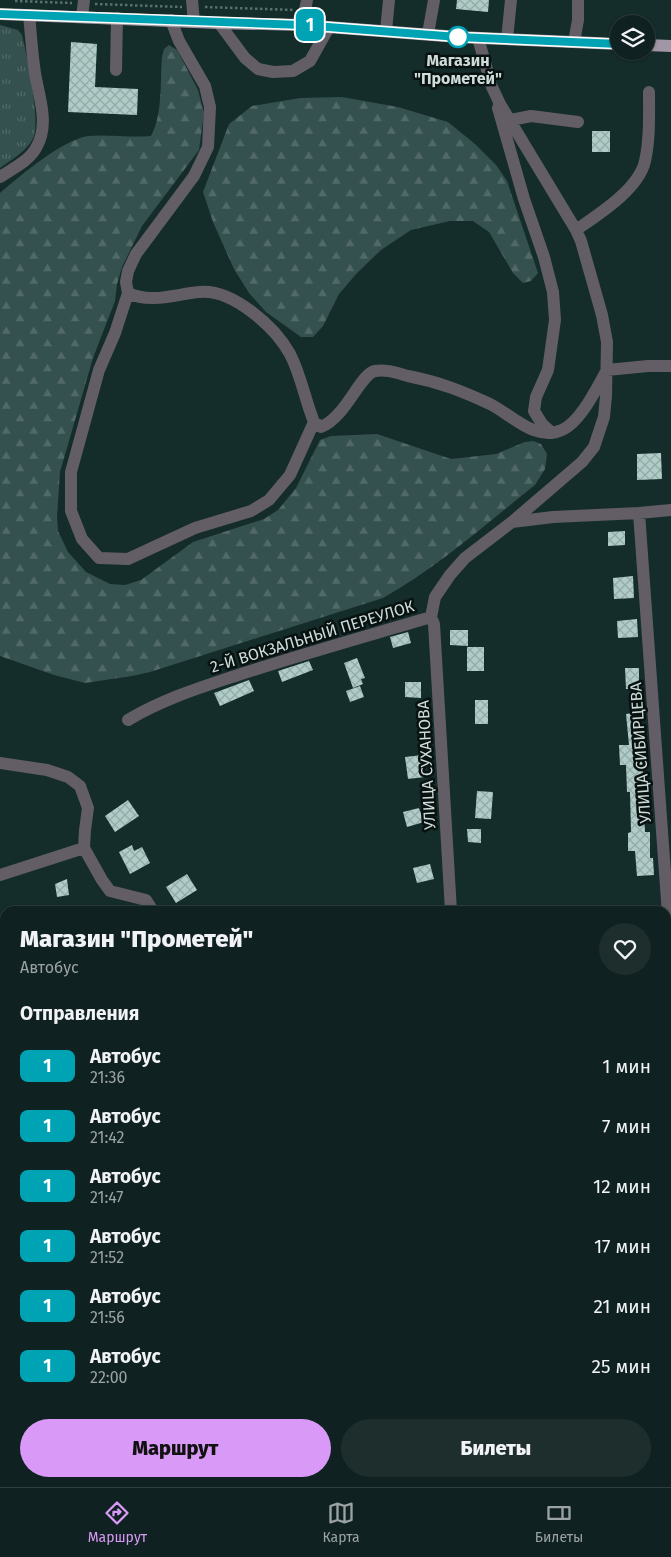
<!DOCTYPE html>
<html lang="ru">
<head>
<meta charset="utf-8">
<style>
	body { margin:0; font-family:"Fira Sans",sans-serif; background:#1d2e2d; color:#f1f3f6; height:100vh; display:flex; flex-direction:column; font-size:19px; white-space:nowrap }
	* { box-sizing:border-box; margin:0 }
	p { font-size:16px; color:#9ba3a5 }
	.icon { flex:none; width:28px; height:28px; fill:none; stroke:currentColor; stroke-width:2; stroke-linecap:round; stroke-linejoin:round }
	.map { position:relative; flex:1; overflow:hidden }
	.panel { position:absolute; left:0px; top:906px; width:671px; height:581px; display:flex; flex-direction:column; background:#0f2120; border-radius:15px 15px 0 0; box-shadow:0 1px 4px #0004,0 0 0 1px #2f3e3e }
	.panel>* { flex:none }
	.badge { padding:0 10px; border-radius:8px; font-size:18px; line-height:32px }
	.tools { position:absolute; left:610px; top:15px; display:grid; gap:10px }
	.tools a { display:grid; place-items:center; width:45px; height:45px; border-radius:50%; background:#0f2120; box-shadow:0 1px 4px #0004,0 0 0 1px #2f3e3e; font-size:25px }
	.map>.badge { position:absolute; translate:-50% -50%; box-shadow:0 0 0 2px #fff }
	h2 { padding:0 20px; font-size:19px; line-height:45px }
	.round { display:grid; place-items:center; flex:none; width:52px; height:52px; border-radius:26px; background:#1d2e2d }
	.summary { display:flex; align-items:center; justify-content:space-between; height:85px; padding:0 20px }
	h1 { font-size:24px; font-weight:800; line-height:38px }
	.primary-button { display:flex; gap:10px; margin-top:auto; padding:10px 20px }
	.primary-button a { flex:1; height:58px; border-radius:30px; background:#d99af7; color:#111; font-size:20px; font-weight:800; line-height:58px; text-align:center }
	.primary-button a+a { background:#1d2e2d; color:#f1f3f6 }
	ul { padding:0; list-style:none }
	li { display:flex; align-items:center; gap:15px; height:60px; padding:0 20px }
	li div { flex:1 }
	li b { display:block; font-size:19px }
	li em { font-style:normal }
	li .badge { min-width:55px; font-weight:700; text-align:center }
	.tab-bar { display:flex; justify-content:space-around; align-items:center; height:70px; border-top:1px solid #2f3e3e; background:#0f2120; font-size:14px; color:#9ba3a5 }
	.tab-bar a { display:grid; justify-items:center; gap:2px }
	.tab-bar .active { color:#d99af7 }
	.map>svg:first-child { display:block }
</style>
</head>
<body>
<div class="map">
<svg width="671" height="1487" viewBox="0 0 671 1487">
	<defs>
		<pattern id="grass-tufts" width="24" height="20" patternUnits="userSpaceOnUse" patternTransform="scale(1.25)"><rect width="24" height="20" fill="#35514f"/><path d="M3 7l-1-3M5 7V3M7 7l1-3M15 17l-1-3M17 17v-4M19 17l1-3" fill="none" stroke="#516968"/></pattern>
		<pattern id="forest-firs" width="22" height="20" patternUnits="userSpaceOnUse" patternTransform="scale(1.25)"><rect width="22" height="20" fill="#35514f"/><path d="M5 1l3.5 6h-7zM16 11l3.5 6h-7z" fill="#516968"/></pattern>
		<pattern id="building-cross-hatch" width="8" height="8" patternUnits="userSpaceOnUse" patternTransform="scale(1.25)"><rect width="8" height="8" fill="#b0ccc8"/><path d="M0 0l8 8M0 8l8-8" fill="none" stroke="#94aaa6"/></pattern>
	</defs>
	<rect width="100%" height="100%" fill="#142c2a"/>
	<path fill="url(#grass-tufts)" d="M0 25 18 30 22 35C27 56 40 118 34 136 29 150 11 160 0 168Z"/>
	<path fill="url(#forest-firs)" d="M169 45 177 50 198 90 204 113 199 150 142 226 122 267 117 284 115 301 93 358 60 472 57 517 58 531 68 552 86 572 110 584 125 585 141 580 193 542 264 519 278 510 296 488 320 440 331 436 377 434 451 459 496 454 525 442 533 441 541 444 547 454 545 469 535 485C486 524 438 567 383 598L150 672 132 676 85 683 54 675 0 656V193C20 176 62 140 88 136 109 134 130 138 151 136 163 114 160 82 162 57L164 49Z
		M342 97 398 107 448 122 475 144 496 165 507 181 538 273 531 281 523 283 513 273 489 232 473 221H450L411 230 381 250 357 273 339 294 323 326 313 337H301L266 312 249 293 234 269 213 222 203 192 229 124 252 106 300 98Z
		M666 1426 671 1427V1487H611L610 1483 666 1482Z"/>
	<path fill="url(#building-cross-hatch)" d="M457 0H489L488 12 456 9Z
		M71 42 97 44 95 87 138 89 137 115 68 112Z
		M592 131H610V152H592Z
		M661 453 662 479 637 480V454Z
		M625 531V545L608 546V532Z
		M633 576 634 598 614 599 613 578Z
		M637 619 638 637 618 638 617 621Z
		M450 630H468V646L450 645Z
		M408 632 411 643 393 648 390 637Z
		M467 647H484V671H467Z
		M357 658 365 678 361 679 363 684 353 688 344 663Z
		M309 661 313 670 282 682 278 671Z
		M625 668H639V689H626Z
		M249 680 254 691 220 706 214 693Z
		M405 682H421V698L405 697Z
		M360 686 364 697 350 702 346 691Z
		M475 700H488V724H475Z
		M640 712 643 775H646L647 791H643L645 832H650V858H653L654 875 637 876 635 851H628V833L631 832 630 792H627L626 765H620L619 745H629L626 714Z
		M422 755 425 777 408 779 405 757Z
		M477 791 493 792 491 819 475 818Z
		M128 800 139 816 115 832 105 816Z
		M419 808 424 822 407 827 403 812Z
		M467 829H481V843L468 842Z
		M132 845 134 851 142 847 150 863 130 874 119 852Z
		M430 864 434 879 417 883 413 868Z
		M187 874 197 890 176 903 166 887Z
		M67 879 69 895 57 897 55 884Z"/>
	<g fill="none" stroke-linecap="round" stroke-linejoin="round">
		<path stroke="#5b6f6d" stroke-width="2.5" stroke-dasharray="2.5 2.5" stroke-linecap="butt" d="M15 1 72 3
			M95 4 182 7
			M205 7 294 10"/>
		<path stroke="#635e66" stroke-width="12" d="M192 0 194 22
			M82 17 84 0
			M171 20 179 41 205 86 210 107 208 147 194 176 136 254 128 271 126 282 128 293C151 304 176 294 199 292 232 288 275 327 290 354 301 375 305 400 314 422L321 427C346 417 360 374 375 371 387 369 397 373 408 376 439 382 462 391 490 404 512 415 535 442 562 430 581 422 597 387 607 370L648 366H671
			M219 23 245 58 258 69 273 72 293 71 310 61 329 27
			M302 25 307 0
			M386 31 389 0
			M428 34 434 0
			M507 39 511 0
			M574 42 578 20V0
			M116 70 117 18
			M498 108 524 199 544 257 553 292 555 320 548 370 536 397 534 411 542 424 552 433
			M511 120 531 116 578 122
			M0 177C12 169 29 161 36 148 50 124 39 98 35 73 32 54 31 34 29 15
			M576 230C599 214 639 189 645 161 650 139 649 115 649 92
			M128 293 115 333 99 370 71 472V511L82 539 99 558 128 559 195 528 251 511 269 500 290 475 314 422
			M639 513 670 942 671 990
			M512 522 553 517 639 513 671 510
			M431 617 434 624 451 911
			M128 720C163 699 199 688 238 675 302 654 367 636 431 617L435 597 450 575 465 558 512 522 582 462 594 447 604 417 606 396 607 342 602 315 581 241 576 230 500 104 492 87 478 38
			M0 763 47 770 68 777 80 786 88 808 85 830 84 848 102 880 110 891 146 900 153 911
			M0 875 84 848
			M0 986H5
			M0 1041 5 1047
			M666 1103 671 1048
			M0 1252 5 1255
			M666 1356 671 1359
			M598 1482V1487"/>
		<path stroke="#a096a5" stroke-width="12" d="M0 14 219 23 302 25 458 37 619 44
			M646 45 671 46
			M0 1309 5 1310
			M666 1421H671"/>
	</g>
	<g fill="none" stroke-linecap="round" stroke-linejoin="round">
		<g stroke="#fff" stroke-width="11">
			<path id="line" d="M0 14 302 25 458 37 619 44"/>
		</g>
		<use href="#line" stroke="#00a3b4" stroke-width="8"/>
	</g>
	<circle fill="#fff" stroke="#00a3b4" stroke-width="2.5" cx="458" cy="37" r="10"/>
	<g text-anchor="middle" stroke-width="5" stroke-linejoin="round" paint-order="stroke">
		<g font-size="16" font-weight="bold" fill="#cedcda" stroke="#081211">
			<text x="458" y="66">Магазин<tspan x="458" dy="18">"Прометей"</tspan></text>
		</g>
		<g font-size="16" fill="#cedcda" stroke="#081211">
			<text transform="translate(312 636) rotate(-17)" y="6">2-Й ВОКЗАЛЬНЫЙ ПЕРЕУЛОК</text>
			<text transform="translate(640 753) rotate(-94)" y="6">УЛИЦА СИБИРЦЕВА</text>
			<text transform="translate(426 765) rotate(-93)" y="6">УЛИЦА СУХАНОВА</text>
		</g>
	</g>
</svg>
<div class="tools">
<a><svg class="icon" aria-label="layers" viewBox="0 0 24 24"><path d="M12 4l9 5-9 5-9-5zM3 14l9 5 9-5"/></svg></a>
</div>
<b class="badge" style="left:310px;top:25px;background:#00a3b4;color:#fff">1</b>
<section class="panel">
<div class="summary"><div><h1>Магазин &quot;Прометей&quot;</h1><p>Автобус</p></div><a class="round"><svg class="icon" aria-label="heart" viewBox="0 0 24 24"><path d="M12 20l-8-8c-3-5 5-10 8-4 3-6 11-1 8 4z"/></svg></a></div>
<h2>Отправления</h2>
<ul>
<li><span class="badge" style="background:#00a3b4;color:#fff">1</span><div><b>Автобус</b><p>21:36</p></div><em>1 мин</em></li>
<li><span class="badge" style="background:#00a3b4;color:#fff">1</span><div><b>Автобус</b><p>21:42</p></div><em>7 мин</em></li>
<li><span class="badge" style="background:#00a3b4;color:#fff">1</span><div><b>Автобус</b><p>21:47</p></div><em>12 мин</em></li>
<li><span class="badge" style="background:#00a3b4;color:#fff">1</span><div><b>Автобус</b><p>21:52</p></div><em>17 мин</em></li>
<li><span class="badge" style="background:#00a3b4;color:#fff">1</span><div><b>Автобус</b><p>21:56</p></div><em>21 мин</em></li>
<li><span class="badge" style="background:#00a3b4;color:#fff">1</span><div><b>Автобус</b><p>22:00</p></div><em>25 мин</em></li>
</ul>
<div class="primary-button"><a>Маршрут</a><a>Билеты</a></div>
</section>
</div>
<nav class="tab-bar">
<a class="active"><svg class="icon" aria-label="directions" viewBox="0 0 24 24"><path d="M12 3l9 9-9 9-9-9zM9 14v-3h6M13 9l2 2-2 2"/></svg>Маршрут</a>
<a><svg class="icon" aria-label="map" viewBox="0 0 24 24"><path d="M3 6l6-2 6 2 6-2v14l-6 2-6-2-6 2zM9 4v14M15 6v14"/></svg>Карта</a>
<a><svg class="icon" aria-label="tickets" viewBox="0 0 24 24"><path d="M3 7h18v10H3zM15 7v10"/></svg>Билеты</a>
</nav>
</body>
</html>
